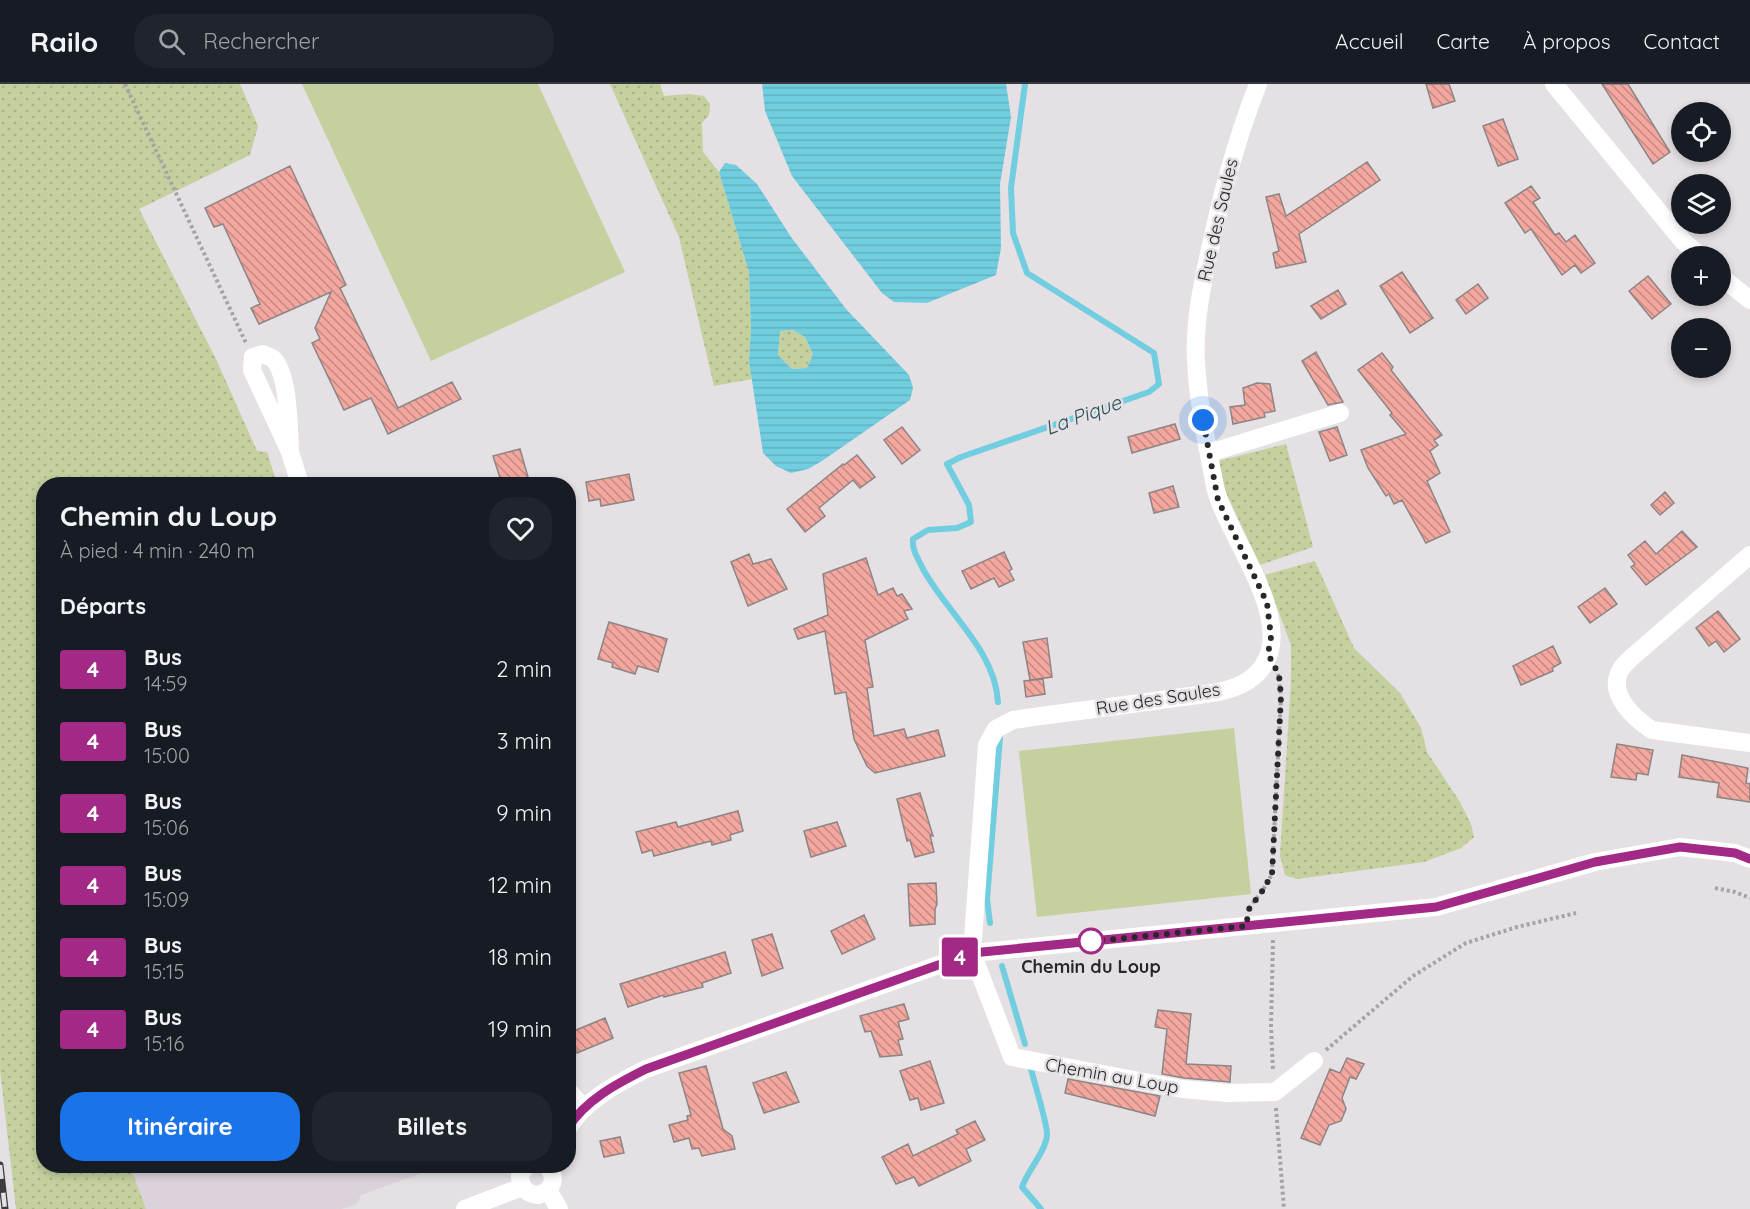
<!DOCTYPE html>
<html lang="fr">
<head>
<meta charset="utf-8">
<style>
	body { margin:0; font-family:Quicksand,sans-serif; background:#20242c; color:#f1f3f6; height:100vh; display:flex; flex-direction:column; font-size:22px; white-space:nowrap }
	* { box-sizing:border-box; margin:0 }
	p { font-size:20px; color:#9ea1a6 }
	.icon { flex:none; width:33px; height:33px; fill:none; stroke:currentColor; stroke-width:2; stroke-linecap:round; stroke-linejoin:round }
	.map { position:relative; flex:1; overflow:hidden }
	.drawer { position:absolute; left:36px; top:393px; width:540px; height:696px; display:flex; flex-direction:column; background:#171b24; border-radius:24px; box-shadow:0 3px 9px #0003 }
	.drawer>* { flex:none }
	.badge { padding:0 12px; border-radius:4px; font-size:21px; line-height:39px }
	.fabs { position:absolute; left:1671px; top:18px; display:grid; gap:12px }
	.fabs a { display:grid; place-items:center; width:60px; height:60px; border-radius:50%; background:#171b24; box-shadow:0 3px 9px #0003; font-size:30px }
	.you { position:absolute; width:30px; height:30px; margin:-15px; border:4px solid #fff; border-radius:50%; background:#1a73e8; box-shadow:0 0 0 9px #1a73e833 }
	.map>.badge { position:absolute; translate:-50% -50%; box-shadow:0 0 0 3px #fff }
	h2 { padding:0 24px; font-size:22px; line-height:54px }
	.round { display:grid; place-items:center; flex:none; width:63px; height:63px; border-radius:24px; background:#20242c }
	.summary { display:flex; align-items:center; justify-content:space-between; height:102px; padding:0 24px }
	h1 { font-size:28px; font-weight:700; line-height:45px }
	.action { display:flex; gap:12px; margin-top:auto; padding:12px 24px }
	.action a { flex:1; height:69px; border-radius:24px; background:#1a73e8; color:#fff; font-size:24px; font-weight:700; line-height:69px; text-align:center }
	.action a+a { background:#20242c; color:#f1f3f6 }
	ul { padding:0; list-style:none }
	li { display:flex; align-items:center; gap:18px; height:72px; padding:0 24px }
	li div { flex:1 }
	li b { display:block; font-size:22px }
	li em { font-style:normal }
	li .badge { min-width:66px; font-weight:700; text-align:center }
	header { display:flex; align-items:center; gap:36px; box-sizing:border-box; height:84px; padding:0 30px; background:#171b24; border-bottom:2px solid #363941 }
	header strong { font-size:28px }
	nav { display:flex; gap:33px; margin-inline-start:auto; font-size:21px }
	.search { width:420px; height:54px; background:#20242c; display:flex; align-items:center; gap:15px; box-sizing:border-box; padding:0 21px; border-radius:24px; color:#9ea1a6; font-size:22px }
	.map>svg:first-child { display:block }
</style>
</head>
<body>
<header>
<strong>Railo</strong>
<div class="search"><svg class="icon" aria-label="search" viewBox="0 0 24 24"><circle cx="10" cy="10" r="6"/><path d="M15 15l6 6"/></svg>Rechercher</div>
<nav><a>Accueil</a><a>Carte</a><a>À propos</a><a>Contact</a></nav>
</header>
<div class="map">
<svg width="1750" height="1125" viewBox="0 0 1750 1125">
	<defs>
		<pattern id="grass-dots" width="8" height="8" patternUnits="userSpaceOnUse" patternTransform="scale(1.5)"><rect width="8" height="8" fill="#c4d09e"/><path d="M2 2h.1M6 6h.1" fill="none" stroke="#a8b388" stroke-width="1.8" stroke-linecap="round"/></pattern>
		<pattern id="water-rules" width="6" height="5" patternUnits="userSpaceOnUse" patternTransform="scale(1.5)"><rect width="6" height="5" fill="#71cee0"/><path d="M0 2.5h6" fill="none" stroke="#62b1c0"/></pattern>
		<pattern id="building-back-hatch" width="6" height="6" patternUnits="userSpaceOnUse" patternTransform="scale(1.5)"><rect width="6" height="6" fill="#f3a79f"/><path d="M-1 5l2 2M0 0l6 6M5-1l2 2" fill="none" stroke="#c58882"/></pattern>
	</defs>
	<rect width="100%" height="100%" fill="#e4e0e3"/>
	<path fill="#dbd2db" d="M130 1082H441L361 1111 357 1120 342 1125H146Z"/>
	<path fill="url(#grass-dots)" d="M0 0H240L258 42 250 71 139 125 216 275 257 367 267 368 277 400H44V1082H130L146 1125H16L0 986Z
		M610 0H660L664 12 688 10 704 12 710 20 709 31 702 39 703 68 719 88 749 188 751 243 749 277 752 295 714 302 679 153Z
		M793 246 805 253 813 270 807 284 792 285 778 271 780 247Z
		M1286 360 1313 463 1260 481 1220 396 1218 377Z
		M1315 477 1354 564 1400 609 1421 644 1427 668 1460 718 1471 740 1474 753 1461 764 1424 778 1297 795 1285 791 1280 772 1291 598V561L1265 491Z"/>
	<path fill="#c4d09e" d="M302 0H538L625 188 431 277Z
		M1234 644 1251 810 1037 833 1019 667Z"/>
	<path fill="url(#water-rules)" fill-rule="evenodd" d="M762 0H1006L1011 33 1000 100 1001 164 996 191 927 219 894 218 882 209 792 92 765 27Z
		M725 79 736 81 757 100 791 153 846 225 909 291 913 304 910 316 822 377 808 385 791 389 776 382 763 369 749 277 751 243 749 188 719 88ZM793 246 805 253 813 270 807 284 792 285 778 271 780 247Z"/>
	<g fill="none" stroke-linecap="round" stroke-linejoin="round">
		<path stroke="#71cee0" stroke-width="6" d="M998 618C995 566 947 529 923 485 918 474 912 467 913 455L928 446 957 444 971 438 969 421 947 380 961 373 1149 308 1159 300 1154 269 1027 189 1013 149 1011 104 1025 0
			M990 839 987 815 1000 654
			M1002 882 1025 960
			M1030 981C1033 995 1048 1041 1047 1051 1046 1067 1028 1086 1022 1103L1041 1125"/>
	</g>
	<path fill="url(#building-back-hatch)" stroke="#8b8685" stroke-width="1.5" d="M1426 0H1449L1455 17 1433 24Z
		M1602 0H1628L1670 68 1653 80Z
		M1503 35 1518 75 1498 82 1483 42Z
		M1367 78 1380 96 1299 150 1306 178 1276 184 1273 169 1279 167 1266 113 1279 110 1286 132Z
		M290 82 346 201 340 204 398 324 452 298 461 315 388 350 371 314 344 326 312 259 320 255 315 244 331 208 259 240 251 224 260 220 223 140 214 143 205 124Z
		M1531 102 1540 114 1533 118 1555 151 1559 149 1566 158 1575 151 1595 179 1581 189 1575 181 1562 191 1531 145 1525 149 1505 119Z
		M1402 188 1433 234 1410 249 1380 202Z
		M1648 192 1671 220 1652 235 1629 207Z
		M1478 200 1488 214 1466 230 1456 216Z
		M1338 206 1346 220 1321 235 1311 222Z
		M1316 268 1323 281 1343 318 1328 321 1302 277Z
		M1382 269 1393 283 1391 286 1442 351 1434 356 1438 361 1430 367 1440 389 1427 397 1450 448 1426 459 1402 416 1394 420 1389 410 1386 412 1368 384 1361 366 1406 350 1390 331 1392 329 1358 286Z
		M1257 299 1270 300 1275 327 1264 329 1265 333 1233 340 1230 323 1245 321 1243 304Z
		M1175 340 1180 355 1132 369 1128 353Z
		M902 343 920 366 902 380 884 356Z
		M1337 343 1347 371 1330 377 1319 348Z
		M520 365 530 400H502L493 372Z
		M857 371 875 393 860 404 853 396 819 424 825 432 805 448 787 425 843 380 844 381Z
		M629 390 634 416 601 422 600 415 589 417 586 398Z
		M1173 402 1179 423 1154 429 1149 409Z
		M1665 408 1674 419 1660 431 1651 421Z
		M1682 447 1697 463 1646 501 1631 483 1635 480 1628 471 1645 457 1656 470Z
		M1004 468 1012 485 1009 487 1014 496 999 503 994 494 971 505 962 487Z
		M749 470 753 480 771 475 787 505 748 522 731 478Z
		M866 474 878 511 893 504 897 512 902 510 912 525 904 527 908 535 865 556 873 603 867 604 874 652 904 645 907 654 938 646 945 672 875 689 867 682 854 655 846 608 835 610 825 547 798 555 794 545 828 531 823 490Z
		M1605 504 1617 520 1590 539 1578 523Z
		M1718 527 1740 555 1724 568 1716 557 1709 562 1696 544Z
		M609 538 667 555 658 588 638 582 635 590 612 583 613 579 598 575Z
		M1047 554 1052 593 1030 596 1023 558Z
		M1553 562 1561 579 1552 584 1553 587 1521 601 1513 582Z
		M1043 595 1045 610 1026 613 1024 597Z
		M1617 660 1653 666 1648 691 1637 689 1636 696 1611 693Z
		M1682 671 1748 684 1746 699 1750 700V718L1717 713 1719 699 1679 693Z
		M920 709 933 752 930 751 934 768 915 773 910 756 907 757 897 715Z
		M738 727 743 747 730 751 731 756 712 761 711 757 654 772 652 766 642 769 636 748 676 738 678 743Z
		M837 738 846 762 811 773 804 747Z
		M936 799 937 820 935 825V840L910 842 908 800Z
		M864 831 875 855 842 870 831 847Z
		M772 850 783 884 762 892 752 856Z
		M725 868 731 889 702 899 703 903 664 913V911L628 923 620 900Z
		M904 920 909 935 898 938 903 955 898 956 902 971 880 973 871 947 865 948 860 932Z
		M1158 926 1191 930 1186 980 1231 982 1230 998 1184 994 1162 990 1167 945 1155 943Z
		M605 934 613 954 577 969 569 949Z
		M1347 974 1364 980 1356 995 1350 993 1342 1014 1346 1025 1341 1037 1329 1041 1320 1061 1301 1054 1330 985 1340 989Z
		M930 977 944 1019 921 1026 918 1014 910 1016 900 987Z
		M706 982 723 1045 732 1052 735 1065 702 1072 699 1064 692 1065 689 1054 674 1058 669 1041 688 1036 687 1032 691 1031 679 989Z
		M786 988 799 1018 764 1029 753 999Z
		M1068 995 1160 1012 1155 1032 1065 1009Z
		M975 1037 985 1056 966 1065 971 1077 919 1102 914 1093 896 1100 882 1073 908 1060 913 1072 958 1050 956 1046Z
		M620 1053 624 1069 604 1073 600 1057Z"/>
	<g fill="none" stroke-linecap="round" stroke-linejoin="round">
		<path stroke="#a6a3a5" stroke-width="4" stroke-dasharray="3 3" stroke-linecap="butt" d="M125 0 246 259
			M1715 804 1735 808 1750 814
			M1249 824 1263 806 1272 790 1281 612 1278 590
			M1273 856 1271 942 1273 987
			M1326 966 1413 892 1466 859 1517 843 1576 829
			M1276 1024 1284 1125"/>
		<path stroke="#fff" stroke-width="18" d="M1258 0C1237 54 1222 108 1210 165 1202 201 1194 239 1196 277 1198 319 1207 361 1215 402 1225 452 1308 548 1253 593 1233 610 1199 610 1175 614 1121 622 1067 628 1013 636L996 645 987 661 972 869 1012 973 1182 1005 1227 1009 1275 1008 1314 977
			M1554 0 1682 156 1700 172
			M1720 192 1750 216
			M290 368C289 347 289 287 272 274 269 272 266 272 263 270L253 273 252 286 290 368 300 400
			M1209 369 1340 329
			M1750 471 1631 574C1627 578 1621 583 1619 589 1609 612 1635 635 1652 646L1750 659
			M568 1006 584 1025
			M568 1044C585 1016 618 999 646 985L972 869 1436 823 1595 778 1680 763 1735 769 1750 775
			M526 1082 520 1091C520 1103 526 1110 538 1111 553 1107 557 1094 548 1082
			M548 1106 559 1125
			M465 1125 522 1103"/>
		<g stroke="#3e3b3e" stroke-width="7">
			<path id="rail" d="M0 1081 5 1125"/>
		</g>
		<use href="#rail" stroke="#e4e0e3" stroke-width="4.5" stroke-dasharray="14" stroke-linecap="butt"/>
	</g>
	<g fill="none" stroke-linecap="round" stroke-linejoin="round">
		<g stroke="#fff" stroke-width="14">
			<path id="line" d="M568 1044C585 1016 618 999 646 985L972 869 1436 823 1595 778 1680 763 1735 769 1750 775"/>
		</g>
		<use href="#line" stroke="#a22986" stroke-width="9"/>
		<path stroke="#292729" stroke-width="6" stroke-dasharray="0 10.8" d="M1091 857 1086 858 1246 842 1249 825 1263 806 1272 790 1281 612 1279 591 1268 570 1271 553 1267 519 1218 416 1203 336"/>
	</g>
	<circle fill="#fff" stroke="#a22986" stroke-width="3" cx="1091" cy="857" r="12"/>
	<g text-anchor="middle" stroke-width="5" stroke-linejoin="round" paint-order="stroke">
		<g font-size="18" fill="#292729" stroke="#e4e0e3">
			<text transform="translate(1218 136) rotate(-77)" y="6">Rue des Saules</text>
			<text transform="translate(1158 615) rotate(-9)" y="6">Rue des Saules</text>
			<text transform="translate(1112 992) rotate(10)" y="6">Chemin au Loup</text>
		</g>
		<g font-size="18" font-weight="bold" fill="#292729" stroke="#e4e0e3">
			<text x="1091" y="889">Chemin du Loup</text>
		</g>
		<g font-size="20" font-style="italic" fill="#28525a" stroke="#e4e0e3">
			<text transform="translate(1083 331) rotate(-20)" y="7">La Pique</text>
		</g>
	</g>
</svg>
<div class="fabs">
<a><svg class="icon" aria-label="locate" viewBox="0 0 24 24"><circle cx="12" cy="12" r="6"/><path d="M12 2v4M12 18v4M2 12h4M18 12h4"/></svg></a>
<a><svg class="icon" aria-label="layers" viewBox="0 0 24 24"><path d="M12 4l9 5-9 5-9-5zM3 14l9 5 9-5"/></svg></a>
<a>+</a>
<a>−</a>
</div>
<div class="you" style="left:1203px;top:336px"></div>
<b class="badge" style="left:960px;top:873px;background:#a22986;color:#fff">4</b>
<section class="drawer">
<div class="summary"><div><h1>Chemin du Loup</h1><p>À pied · 4 min · 240 m</p></div><a class="round"><svg class="icon" aria-label="heart" viewBox="0 0 24 24"><path d="M12 20l-8-8c-3-5 5-10 8-4 3-6 11-1 8 4z"/></svg></a></div>
<h2>Départs</h2>
<ul>
<li><span class="badge" style="background:#a22986;color:#fff">4</span><div><b>Bus</b><p>14:59</p></div><em>2 min</em></li>
<li><span class="badge" style="background:#a22986;color:#fff">4</span><div><b>Bus</b><p>15:00</p></div><em>3 min</em></li>
<li><span class="badge" style="background:#a22986;color:#fff">4</span><div><b>Bus</b><p>15:06</p></div><em>9 min</em></li>
<li><span class="badge" style="background:#a22986;color:#fff">4</span><div><b>Bus</b><p>15:09</p></div><em>12 min</em></li>
<li><span class="badge" style="background:#a22986;color:#fff">4</span><div><b>Bus</b><p>15:15</p></div><em>18 min</em></li>
<li><span class="badge" style="background:#a22986;color:#fff">4</span><div><b>Bus</b><p>15:16</p></div><em>19 min</em></li>
</ul>
<div class="action"><a>Itinéraire</a><a>Billets</a></div>
</section>
</div>
</body>
</html>
